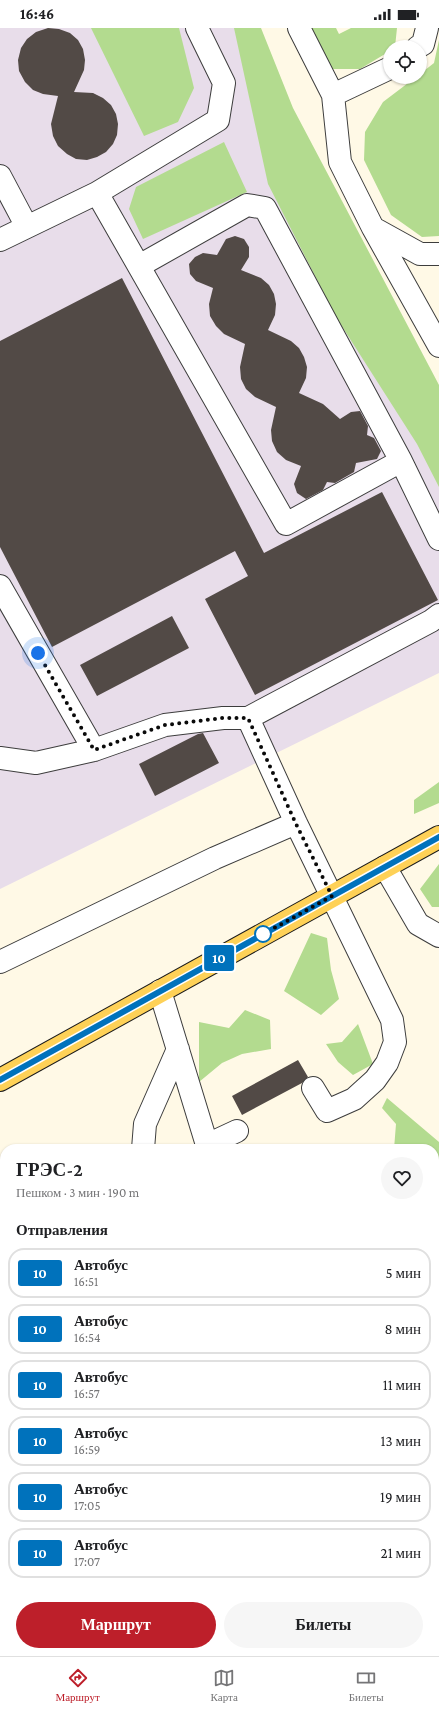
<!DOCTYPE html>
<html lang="ru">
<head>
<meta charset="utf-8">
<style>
	body { margin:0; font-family:"Crimson Pro",serif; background:#f6f6f6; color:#202124; height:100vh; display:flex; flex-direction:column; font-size:15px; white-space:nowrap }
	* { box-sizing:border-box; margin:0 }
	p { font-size:13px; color:#757577 }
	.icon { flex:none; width:22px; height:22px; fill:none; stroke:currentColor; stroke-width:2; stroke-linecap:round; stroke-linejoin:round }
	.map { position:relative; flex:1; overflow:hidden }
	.details { position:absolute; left:0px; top:1116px; width:439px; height:512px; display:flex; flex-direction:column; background:#fff; border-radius:16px 16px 0 0; box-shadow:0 1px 3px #0004 }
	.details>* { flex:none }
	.badge { padding:0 8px; border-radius:3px; font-size:14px; line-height:26px }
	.buttons { position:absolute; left:383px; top:12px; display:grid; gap:8px }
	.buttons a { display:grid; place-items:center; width:44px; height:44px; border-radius:50%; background:#fff; box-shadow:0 1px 3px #0004; font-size:20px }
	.you { position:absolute; width:20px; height:20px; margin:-10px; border:3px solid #fff; border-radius:50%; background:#1a73e8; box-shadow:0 0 0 6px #1a73e833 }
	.map>.badge { position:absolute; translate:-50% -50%; box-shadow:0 0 0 2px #fff }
	h2 { padding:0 16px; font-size:15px; line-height:36px }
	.round { display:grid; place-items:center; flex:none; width:42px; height:42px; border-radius:21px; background:#f6f6f6 }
	.summary { display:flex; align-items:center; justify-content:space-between; height:68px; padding:0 16px }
	h1 { font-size:19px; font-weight:600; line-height:30px }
	.button { display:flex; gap:8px; margin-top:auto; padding:8px 16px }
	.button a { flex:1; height:46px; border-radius:24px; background:#bd1f2a; color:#fff; font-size:16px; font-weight:600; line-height:46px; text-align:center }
	.button a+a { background:#f6f6f6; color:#202124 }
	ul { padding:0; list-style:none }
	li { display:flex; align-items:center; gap:12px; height:50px; margin:0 8px 6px; padding:0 8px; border:2px solid #e0e0e0; border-radius:16px }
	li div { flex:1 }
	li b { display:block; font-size:15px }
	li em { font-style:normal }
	li .badge { min-width:44px; font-weight:700; text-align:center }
	.status { display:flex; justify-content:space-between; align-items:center; height:28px; padding:0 20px; background:#fff; direction:ltr }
	.status svg { height:11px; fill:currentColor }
	.menu { display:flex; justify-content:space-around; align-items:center; height:56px; border-top:1px solid #e0e0e0; background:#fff; font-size:11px; color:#757577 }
	.menu a { display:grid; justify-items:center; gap:2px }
	.menu .active { color:#bd1f2a }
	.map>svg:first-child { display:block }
</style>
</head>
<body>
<div class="status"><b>16:46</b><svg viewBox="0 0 49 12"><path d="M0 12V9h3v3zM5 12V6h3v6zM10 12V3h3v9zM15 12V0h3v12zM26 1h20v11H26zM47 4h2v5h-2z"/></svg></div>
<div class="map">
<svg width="439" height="1628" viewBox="0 0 439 1628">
	<rect width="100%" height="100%" fill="#fff9e6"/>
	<path fill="#e8ddea" d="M0 0H242L439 439V645L0 861Z"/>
	<path fill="#b3db8f" d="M91 0H179L194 60 178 94 144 108Z
		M234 0H261L293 80 439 357V459L417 416 336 289 268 156Z
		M304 0H336L339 6 351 0H397L395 19H390V23L360 41H329Z
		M439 12V208L422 209 391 187 364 132 365 104 383 74 416 49H420V46L434 35Z
		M224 114 247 164 143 211 129 181 136 159Z
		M439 754V775L414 786V772Z
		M439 836V879H432L420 861Z
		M311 905 327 910 331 942 339 971 321 987 284 963Z
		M245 982 270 992 271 1021 242 1026 222 1035 199 1054V994L229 1000Z
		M358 996 373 1036 353 1047 338 1034 326 1016 342 1014Z
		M387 1070 439 1114V1157L434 1155V1121H394L396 1096 382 1080Z
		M434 1240 439 1248V1325L434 1328Z
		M434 1420 439 1426V1493L436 1464 434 1462Z
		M434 1534 439 1541V1583L437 1581 434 1584Z
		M175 1623H234L232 1628H174Z"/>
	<path fill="#524a46" d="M48 0 59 1 70 5 78 12 83 21 85 32 84 42 74 64 93 65 103 70 111 77 116 86 118 96 117 107 113 116 106 124 97 129 87 132 76 131 67 126 58 118 53 108 51 96 58 68 43 66 33 62 25 54 19 43 18 32 21 20 27 11 36 4Z
		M235 208 244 211 249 219V229L241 242 261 250 269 257 274 266 276 276 275 287 268 302 291 313 299 320 304 329 307 339 306 350 299 365 323 376 340 391 351 384 360 383 368 398 367 407 374 410 381 423 377 431 356 435 354 444 335 455 327 454 323 462 306 471 297 465 294 456 301 438 286 432 277 424 272 413 271 402 276 379 255 369 246 361 241 351 240 339 245 316 224 306 216 298 210 288 209 276 213 260 196 253 190 246 189 236 195 229 203 225 217 227 226 211Z
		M122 250 264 525 382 464 438 572 255 667 205 571 248 548 235 523 52 619 0 519V313Z
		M172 588 189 620 97 668 80 637Z
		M203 705 219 735 155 768 139 736 198 706Z
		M298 1032 308 1049 302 1055 242 1087 232 1068Z"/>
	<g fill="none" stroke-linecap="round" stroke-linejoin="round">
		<g stroke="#3d3d3d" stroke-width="24">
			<path id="minor" d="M299 0 333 67 340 134 373 200 439 318
				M418 19 423 16 427 0
				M333 67 390 40
				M0 148 27 199
				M97 165 286 496 401 433
				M373 200 420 226H439
				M0 212 97 165 218 92 224 55 197 0
				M139 238 247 177 265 180 401 433 439 511
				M0 558 94 722
				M248 690 296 795 392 992 395 1014 387 1035 375 1052 354 1071 327 1083 313 1060
				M0 730 36 735 94 722 165 697 223 690H248L431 593 439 587
				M385 839 418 896 439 908
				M0 934 215 830 296 795
				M160 963 207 1117 237 1103
				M143 1121 145 1096 178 1021
				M0 1330 5 1341
				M0 1485 5 1482
				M0 1544 5 1572
				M315 1623V1628
				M7 1628 8 1623
				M86 1628 87 1623"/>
		</g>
		<g stroke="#1b1b1b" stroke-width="24">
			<path id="major" d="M0 1052 439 809"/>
		</g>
		<use href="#minor" stroke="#fff" stroke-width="22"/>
		<use href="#major" stroke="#fed157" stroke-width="22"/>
		<g stroke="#bd1f2a" stroke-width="4.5">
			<path id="rail" d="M0 1139 5 1145
				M163 1628V1623"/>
		</g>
		<use href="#rail" stroke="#fff" stroke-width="3" stroke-dasharray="9" stroke-linecap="butt"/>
	</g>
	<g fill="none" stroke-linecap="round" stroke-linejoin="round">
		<g stroke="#fff" stroke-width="9">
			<path id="line" d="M0 1052 439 809"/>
		</g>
		<use href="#line" stroke="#0072bc" stroke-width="6"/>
		<path stroke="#0a0a0a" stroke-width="4" stroke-dasharray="0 7.2" d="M38 625 94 722 165 697 223 690H248L296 796 332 868 258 909 263 906"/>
	</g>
	<circle fill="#fff" stroke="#0072bc" stroke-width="2" cx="263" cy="906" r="8"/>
</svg>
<div class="buttons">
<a><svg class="icon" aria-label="locate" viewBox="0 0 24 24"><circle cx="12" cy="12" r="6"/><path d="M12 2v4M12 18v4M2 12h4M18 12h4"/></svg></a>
</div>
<div class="you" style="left:38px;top:625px"></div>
<b class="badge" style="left:219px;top:930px;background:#0072bc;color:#fff">10</b>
<section class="details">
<div class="summary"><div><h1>ГРЭС-2</h1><p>Пешком · 3 мин · 190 m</p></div><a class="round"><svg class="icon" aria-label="heart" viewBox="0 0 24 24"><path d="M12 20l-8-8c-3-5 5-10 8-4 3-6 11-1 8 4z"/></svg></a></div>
<h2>Отправления</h2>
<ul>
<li><span class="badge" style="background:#0072bc;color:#fff">10</span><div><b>Автобус</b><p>16:51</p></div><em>5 мин</em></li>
<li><span class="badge" style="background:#0072bc;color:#fff">10</span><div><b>Автобус</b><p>16:54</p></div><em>8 мин</em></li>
<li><span class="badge" style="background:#0072bc;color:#fff">10</span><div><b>Автобус</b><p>16:57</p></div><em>11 мин</em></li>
<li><span class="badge" style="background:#0072bc;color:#fff">10</span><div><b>Автобус</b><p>16:59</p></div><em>13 мин</em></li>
<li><span class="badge" style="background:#0072bc;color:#fff">10</span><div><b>Автобус</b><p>17:05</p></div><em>19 мин</em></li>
<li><span class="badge" style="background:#0072bc;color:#fff">10</span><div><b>Автобус</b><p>17:07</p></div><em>21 мин</em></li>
</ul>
<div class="button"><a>Маршрут</a><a>Билеты</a></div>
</section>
</div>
<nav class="menu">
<a class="active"><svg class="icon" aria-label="directions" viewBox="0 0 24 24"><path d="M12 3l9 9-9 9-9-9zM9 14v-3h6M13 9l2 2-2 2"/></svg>Маршрут</a>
<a><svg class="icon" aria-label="map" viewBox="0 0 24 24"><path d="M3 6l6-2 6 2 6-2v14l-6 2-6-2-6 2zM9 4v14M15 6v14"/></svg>Карта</a>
<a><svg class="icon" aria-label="tickets" viewBox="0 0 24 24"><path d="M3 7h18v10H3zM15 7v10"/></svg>Билеты</a>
</nav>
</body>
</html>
